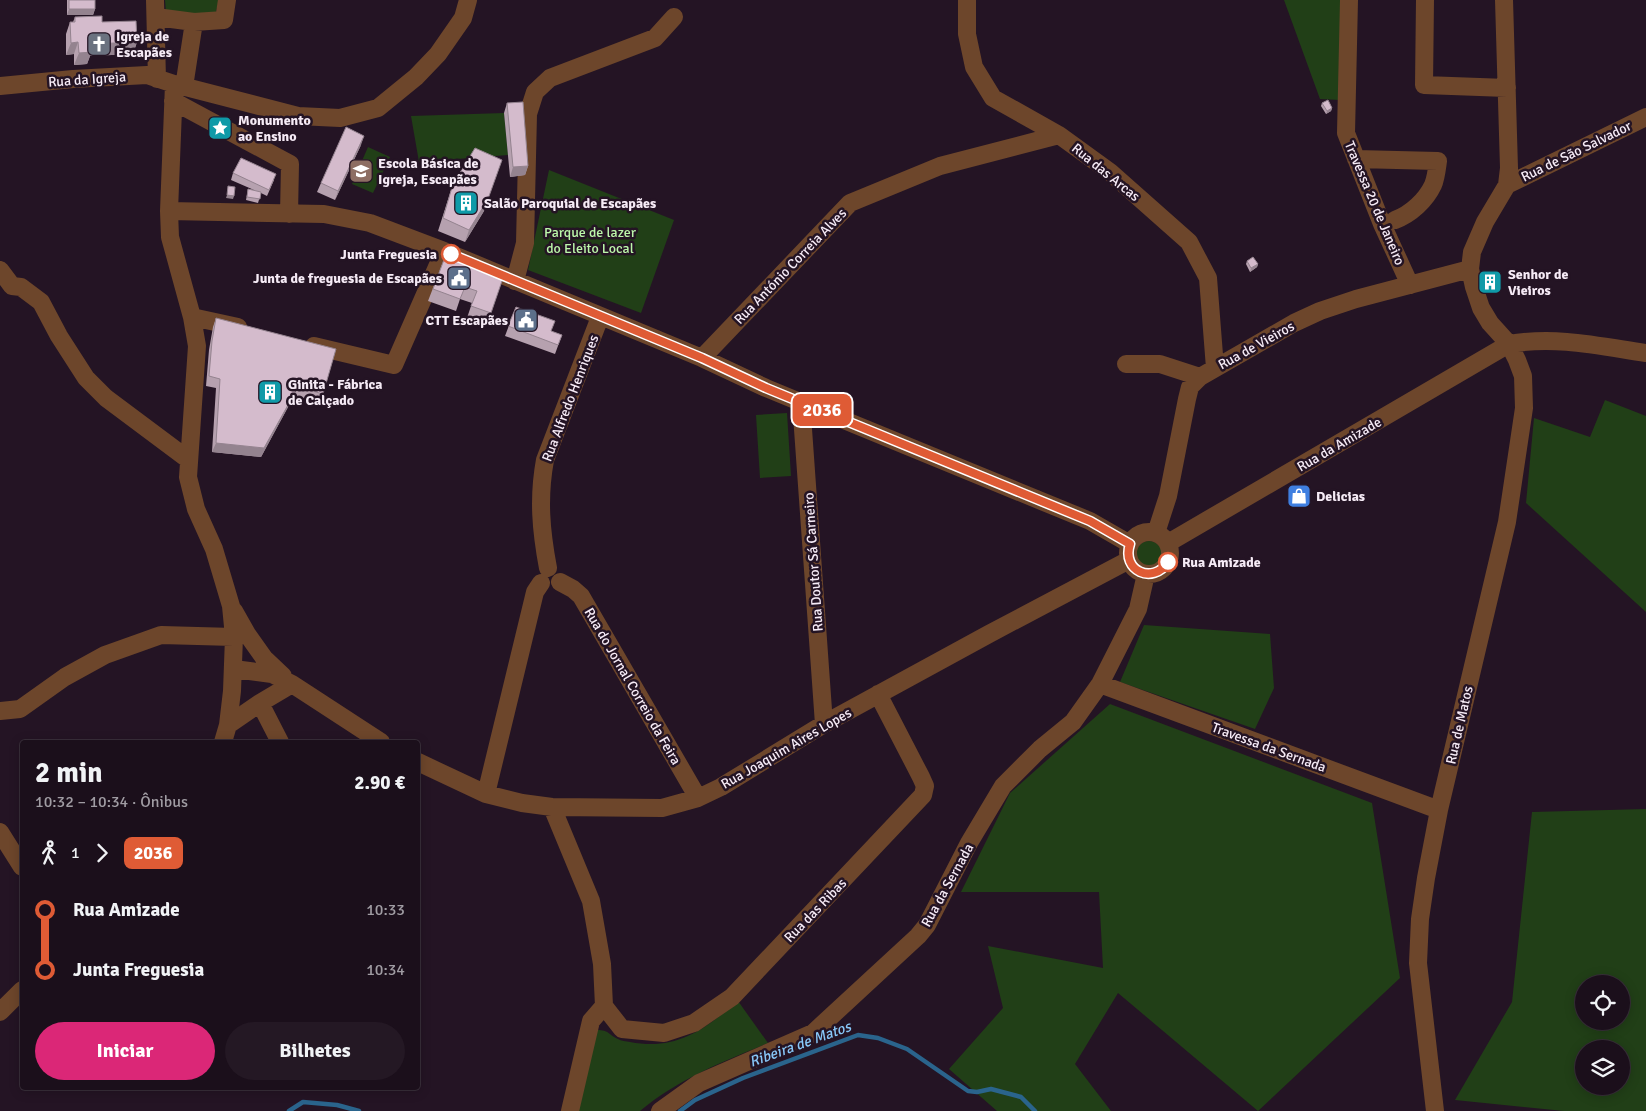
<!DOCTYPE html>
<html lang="pt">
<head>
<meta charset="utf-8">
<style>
	body { margin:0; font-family:Signika,sans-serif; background:#241824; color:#f1f3f6; height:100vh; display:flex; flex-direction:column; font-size:19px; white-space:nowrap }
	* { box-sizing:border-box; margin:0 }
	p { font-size:16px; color:#a09ca3 }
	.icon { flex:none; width:28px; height:28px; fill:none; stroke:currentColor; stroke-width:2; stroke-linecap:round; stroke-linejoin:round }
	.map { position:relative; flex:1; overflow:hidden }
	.panel { position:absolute; left:20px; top:740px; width:400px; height:350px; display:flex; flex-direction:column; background:#1b0f1b; border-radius:5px; box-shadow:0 2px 12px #0003,0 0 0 1px #392f3a }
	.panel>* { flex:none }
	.badge { padding:0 10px; border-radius:8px; font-size:18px; line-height:32px }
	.tools { position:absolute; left:1575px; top:975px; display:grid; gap:10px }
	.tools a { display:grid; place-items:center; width:55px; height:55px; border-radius:50%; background:#1b0f1b; box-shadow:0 2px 12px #0003,0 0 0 1px #392f3a; font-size:25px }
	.map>.badge { position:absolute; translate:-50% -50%; box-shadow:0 0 0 2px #fff }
	.legs { display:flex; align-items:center; gap:8px; height:55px; padding:0 15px; font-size:16px }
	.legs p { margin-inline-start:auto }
	.summary { display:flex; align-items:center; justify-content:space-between; height:85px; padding:0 15px }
	h1 { font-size:28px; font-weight:700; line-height:38px }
	.primary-button { display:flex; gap:10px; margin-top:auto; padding:10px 15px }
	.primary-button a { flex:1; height:58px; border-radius:30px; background:#db2777; color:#fff; font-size:20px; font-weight:700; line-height:58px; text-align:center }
	.primary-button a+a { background:#241824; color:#f1f3f6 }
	ul { padding:0 15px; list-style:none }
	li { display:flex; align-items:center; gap:18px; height:60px; font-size:19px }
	li i { display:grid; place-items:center; width:8px; height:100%; margin:0 6px; background:currentColor }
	li i::after { content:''; width:12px; height:12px; margin:-6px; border:4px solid; border-radius:50%; background:#1b0f1b }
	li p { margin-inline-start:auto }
	li:first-child i { background:linear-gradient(#0000 50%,currentColor 0) }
	li:last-child i { background:linear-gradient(currentColor 50%,#0000 0) }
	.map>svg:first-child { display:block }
</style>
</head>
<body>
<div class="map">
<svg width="1646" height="1111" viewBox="0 0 1646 1111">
	<rect width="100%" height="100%" fill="#241424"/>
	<path fill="#213f17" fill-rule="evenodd" d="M165 0H219L214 19 166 13Z
		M1284 0H1343L1340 100 1320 99Z
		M504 113 508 155 419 162 411 116Z
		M368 147 390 157 373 193 352 184Z
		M549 170 674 220 641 313 528 270Z
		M1605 400 1646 416V612L1526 503 1534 418 1590 437Z
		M787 413 791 476 760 478 756 415Z
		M1136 554a13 13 0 1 1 26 0a13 13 0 1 1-26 0Z
		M1144 625 1270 634 1274 688 1255 729 1120 682Z
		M1110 704 1372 803 1400 978 1258 1111 1118 993 1075 1064 1111 1111H997L949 1069 1003 1008 988 946 1103 968 1099 892H961L1010 793Z
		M1646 809V1111H1564L1455 1100 1512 1002 1532 812ZM1584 984H1621V1021H1584ZM1584 1049H1621V1086H1584Z
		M738 1001 768 1043C722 1062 678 1079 640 1111H576L597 1030C609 1030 609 1035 618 1039 621 1041 626 1041 630 1042 676 1051 704 1030 738 1001Z"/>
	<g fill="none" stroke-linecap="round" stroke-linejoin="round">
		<path stroke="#2a648c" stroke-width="4.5" d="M289 1111 303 1102 337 1105 359 1111
			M680 1111 695 1100 743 1078 858 1035 878 1038 907 1049 968 1091 977 1092 991 1089 1021 1097 1035 1111"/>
		<path stroke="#6d462b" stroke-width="18" d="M155 0 157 79
			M967 0V34L974 67 993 98 1059 135 1110 172 1189 242 1208 278 1215 368
			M1349 0 1346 133 1382 224 1410 285
			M1425 0 1424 85 1507 88
			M156 17 194 22 184 87
			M194 22 224 20 227 0
			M174 84 169 211 170 237 192 317 197 346 188 477 196 509 214 549 231 606 234 637 232 691 228 725 223 742
			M0 86 73 79 147 75 174 84 298 116 340 118 378 108 416 77 438 54 463 18 468 0
			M173 101 290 164 289 214
			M1356 159 1438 161C1437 168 1436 178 1433 185 1426 200 1411 214 1395 220
			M1507 185 1646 117
			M169 211 324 214 370 223 444 251 702 358 766 388 1090 521 1130 544
			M0 270 12 286 21 287 41 302 59 336 86 378 106 398 189 460
			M515 281 525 243 528 114 535 92 550 78 655 38 674 17
			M192 317 238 327
			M314 346 394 365 444 251
			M702 358 850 203 940 166 1059 135
			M1126 364H1160L1200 377
			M801 401 824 724
			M1128 553a21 21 0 1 1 42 0a21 21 0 1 1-42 0Z
			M1156 533 1168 496 1187 399 1190 387 1200 377 1294 323 1320 311 1356 299 1470 269
			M1168 543 1509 344C1557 336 1599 346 1646 353
			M548 568C541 531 538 498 545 460L600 317
			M560 582 573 589 581 596 698 798
			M234 611 247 634 264 658 283 676
			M234 669 272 674 292 684 381 742
			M1100 684 1439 810
			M260 703 280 742
			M0 711 20 709 65 677 105 655 161 635 234 637
			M228 725 260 703 292 684
			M418 762 486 794 522 803 552 807 662 808 698 798 721 787 824 724 989 634 1129 560
			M486 794 535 592 541 583
			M552 807 591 901 602 964 604 1006 591 1021 570 1111
			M0 832 22 867
			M604 1006 622 1029 664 1033 694 1023 732 997 923 795 925 786 921 777 878 694
			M0 1012 22 990
			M660 1111 699 1083 813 1033 918 936 927 925 969 843 1003 786 1040 749 1073 722 1100 684 1138 609 1146 574
			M1435 1111 1418 963 1420 919 1426 878 1439 810 1507 522 1524 408 1523 376 1517 360 1509 344 1490 323 1481 308 1474 287 1470 269 1472 252 1485 222 1507 185 1509 168 1504 0"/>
	</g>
	<path fill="#b6a1af" d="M67 0H95V9L93 15H67Z
		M75 17 102 22 137 42 133 54 90 56 87 64 74 65V54L66 55V34L70 22H73Z
		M507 103 528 166 525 175 510 177 504 113Z
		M1322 103 1332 108 1331 111 1326 114 1321 106Z
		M361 145 335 200 317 192 321 183Z
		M233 173 274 180 267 196 261 193 258 203 246 200 248 189 254 190 231 180Z
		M453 184 484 211 465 242 438 231Z
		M445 257 503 278 486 325 467 318 472 303 460 299 456 311 428 301Z
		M1247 261 1258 264 1257 267 1250 272 1246 264Z
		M516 307 551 331 562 335 555 354 505 336Z
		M216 318 323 394 320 403 294 396 261 457 212 452 216 388 206 386 209 350 213 327Z"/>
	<path fill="#94838f" d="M69 9H95L93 15H67Z
		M78 42 74 54 66 55 71 43Z
		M137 42 133 54 90 56 87 64 74 65 79 53 91 44Z
		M1332 108 1331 111 1326 114 1327 111Z
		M364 136 361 145 335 200 338 191Z
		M528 166 525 175 510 177 513 167Z
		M227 195 234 196 233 199 226 198Z
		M488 199 484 211 465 242 469 230Z
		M1258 264 1257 267 1250 272 1251 268Z
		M1490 281H1494L1493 284H1488Z
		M298 387 294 396 261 457 212 452 216 443Z"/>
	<path fill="#d4bbcc" stroke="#94838f" d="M69 0H95V9H69Z
		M102 16V22L136 21 137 42 91 44 92 52 79 53 78 42 71 43 70 22H75V17Z
		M1328 100 1332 108 1327 111 1322 103Z
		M523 102 528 166 513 167 507 103Z
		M346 127 364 136 338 191 321 183Z
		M475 148 502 160 488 199 469 230 443 218 453 184Z
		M241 158 276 174 269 190 233 173Z
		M228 186 235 187 234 196 227 195Z
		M248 189 261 192 260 199 247 197Z
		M445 257 503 278 491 313 471 306 477 291 465 287 460 299 433 289Z
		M1253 257 1258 264 1251 268 1247 261Z
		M1489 276H1494V281H1490Z
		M516 307 555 321 551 331 562 335 558 345 508 326Z
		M216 318 336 349 323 394 298 387 264 448 216 443 220 379 209 376 212 341Z"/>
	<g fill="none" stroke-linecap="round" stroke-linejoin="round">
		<g stroke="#fff" stroke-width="11">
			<path id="line-1" d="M451 254 702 358 766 388 1090 521 1130 544C1121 571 1153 585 1168 562"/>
		</g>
		<use href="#line-1" stroke="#df5b35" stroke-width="8"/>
	</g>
	<defs>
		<g id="church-square" transform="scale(1.25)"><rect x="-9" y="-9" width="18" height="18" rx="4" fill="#6b7280" stroke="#241424"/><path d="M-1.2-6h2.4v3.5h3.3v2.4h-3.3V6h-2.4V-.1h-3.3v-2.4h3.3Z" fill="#fff"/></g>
		<g id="sight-square" transform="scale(1.25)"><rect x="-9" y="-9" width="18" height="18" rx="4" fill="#0f9aa8" stroke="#241424"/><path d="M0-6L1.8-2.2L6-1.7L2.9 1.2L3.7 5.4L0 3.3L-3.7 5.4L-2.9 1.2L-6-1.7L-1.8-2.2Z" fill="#fff"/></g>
		<g id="school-square" transform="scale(1.25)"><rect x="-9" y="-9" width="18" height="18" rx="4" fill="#8d6e63" stroke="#241424"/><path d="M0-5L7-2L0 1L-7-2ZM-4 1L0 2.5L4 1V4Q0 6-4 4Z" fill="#fff"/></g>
		<g id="building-square" transform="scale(1.25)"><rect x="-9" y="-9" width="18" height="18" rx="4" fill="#0f9aa8" stroke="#241424"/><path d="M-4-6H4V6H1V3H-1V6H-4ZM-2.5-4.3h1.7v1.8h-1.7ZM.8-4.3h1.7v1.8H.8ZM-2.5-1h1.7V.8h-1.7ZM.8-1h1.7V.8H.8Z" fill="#fff"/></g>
		<g id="civic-square" transform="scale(1.25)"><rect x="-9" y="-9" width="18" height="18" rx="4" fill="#5c6f8a" stroke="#241424"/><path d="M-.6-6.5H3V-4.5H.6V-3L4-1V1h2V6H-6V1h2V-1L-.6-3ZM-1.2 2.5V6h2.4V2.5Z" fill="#fff"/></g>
		<g id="shop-square" transform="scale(1.25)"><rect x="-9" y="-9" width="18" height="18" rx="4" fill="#3f7fe0" stroke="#241424"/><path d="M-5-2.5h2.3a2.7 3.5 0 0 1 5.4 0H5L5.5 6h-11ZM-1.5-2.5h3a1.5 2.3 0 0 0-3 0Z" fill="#fff"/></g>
	</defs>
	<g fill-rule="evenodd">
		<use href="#church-square" x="99" y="44"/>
		<use href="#sight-square" x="220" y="128"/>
		<use href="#school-square" x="361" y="171"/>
		<use href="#building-square" x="466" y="203"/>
		<use href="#civic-square" x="459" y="278"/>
		<use href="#building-square" x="1490" y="282"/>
		<use href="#civic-square" x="526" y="320"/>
		<use href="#building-square" x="270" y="392"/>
		<use href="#shop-square" x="1299" y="496"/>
	</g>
	<g fill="#fff" stroke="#df5b35" stroke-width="2.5">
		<circle cx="451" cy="254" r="9"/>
		<circle cx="1168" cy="562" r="9"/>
	</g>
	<g text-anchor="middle" stroke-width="5" stroke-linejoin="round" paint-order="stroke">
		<g font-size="14" font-weight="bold" fill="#f6ebf6" stroke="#241424" text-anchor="start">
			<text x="116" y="41">Igreja de<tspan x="116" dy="16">Escapães</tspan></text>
			<text x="238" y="125">Monumento<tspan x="238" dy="16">ao Ensino</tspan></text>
			<text x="378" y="168">Escola Básica de<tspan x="378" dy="16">Igreja, Escapães</tspan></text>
			<text x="484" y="208">Salão Paroquial de Escapães</text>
			<text x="1508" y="279">Senhor de<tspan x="1508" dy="16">Vieiros</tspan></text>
			<text x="442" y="283" text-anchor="end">Junta de freguesia de Escapães</text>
			<text x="508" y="325" text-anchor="end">CTT Escapães</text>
			<text x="288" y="389">Ginita - Fábrica<tspan x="288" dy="16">de Calçado</tspan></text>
			<text x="1316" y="501">Delicias</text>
		</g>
		<g font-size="14" fill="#f6ebf6" stroke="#241424">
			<text transform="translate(87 79) rotate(-4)" y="5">Rua da Igreja</text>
			<text transform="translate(1576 151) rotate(-26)" y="5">Rua de São Salvador</text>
			<text transform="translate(1106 172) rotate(39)" y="5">Rua das Arcas</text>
			<text transform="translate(1375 203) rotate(67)" y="5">Travessa 20 de Janeiro</text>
			<text transform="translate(790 266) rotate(-46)" y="5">Rua António Correia Alves</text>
			<text transform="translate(1256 345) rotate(-29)" y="5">Rua de Vieiros</text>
			<text transform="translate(570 398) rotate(-69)" y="5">Rua Alfredo Henriques</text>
			<text transform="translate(1339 444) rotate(-30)" y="5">Rua da Amizade</text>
			<text transform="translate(813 562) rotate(-94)" y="5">Rua Doutor Sá Carneiro</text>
			<text transform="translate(633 686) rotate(60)" y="5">Rua do Jornal Correio da Feira</text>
			<text transform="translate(1459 725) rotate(-77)" y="5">Rua de Matos</text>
			<text transform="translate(1269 747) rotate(20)" y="5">Travessa da Sernada</text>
			<text transform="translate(786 748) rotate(-30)" y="5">Rua Joaquim Aires Lopes</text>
			<text transform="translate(947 885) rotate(-61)" y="5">Rua da Sernada</text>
			<text transform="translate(815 910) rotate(-46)" y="5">Rua das Ribas</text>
		</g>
		<g font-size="14" fill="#bcf7aa" stroke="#241424">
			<text x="590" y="237">Parque de lazer<tspan x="590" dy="16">do Eleito Local</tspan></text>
		</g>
		<g font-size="14" font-weight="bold" fill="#f6ebf6" stroke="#241424" text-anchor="end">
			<text x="437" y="259">Junta Freguesia</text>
			<text x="1182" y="567" text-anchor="start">Rua Amizade</text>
		</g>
		<g font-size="15" font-style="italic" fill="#88c7f8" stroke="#241424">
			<text transform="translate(800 1044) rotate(-20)" y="5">Ribeira de Matos</text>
		</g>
	</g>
</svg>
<div class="tools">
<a><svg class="icon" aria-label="locate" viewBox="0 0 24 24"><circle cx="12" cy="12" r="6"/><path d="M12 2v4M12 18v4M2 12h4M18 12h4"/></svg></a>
<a><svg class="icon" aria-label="layers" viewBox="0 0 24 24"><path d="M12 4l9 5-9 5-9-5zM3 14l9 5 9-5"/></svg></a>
</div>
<b class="badge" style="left:822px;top:410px;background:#df5b35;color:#fff">2036</b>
<section class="panel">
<div class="summary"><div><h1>2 min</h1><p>10:32 – 10:34 · Ônibus</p></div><b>2.90 €</b></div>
<div class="legs"><svg class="icon" aria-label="walk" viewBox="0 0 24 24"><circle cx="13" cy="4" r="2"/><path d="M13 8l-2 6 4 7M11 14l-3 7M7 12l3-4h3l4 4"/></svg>1<svg class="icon" aria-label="forward" viewBox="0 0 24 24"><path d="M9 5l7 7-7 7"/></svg><b class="badge" style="background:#df5b35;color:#fff">2036</b></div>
<ul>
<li><i style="color:#df5b35"></i><b>Rua Amizade</b><p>10:33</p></li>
<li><i style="color:#df5b35"></i><b>Junta Freguesia</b><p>10:34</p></li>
</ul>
<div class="primary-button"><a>Iniciar</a><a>Bilhetes</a></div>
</section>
</div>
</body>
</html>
